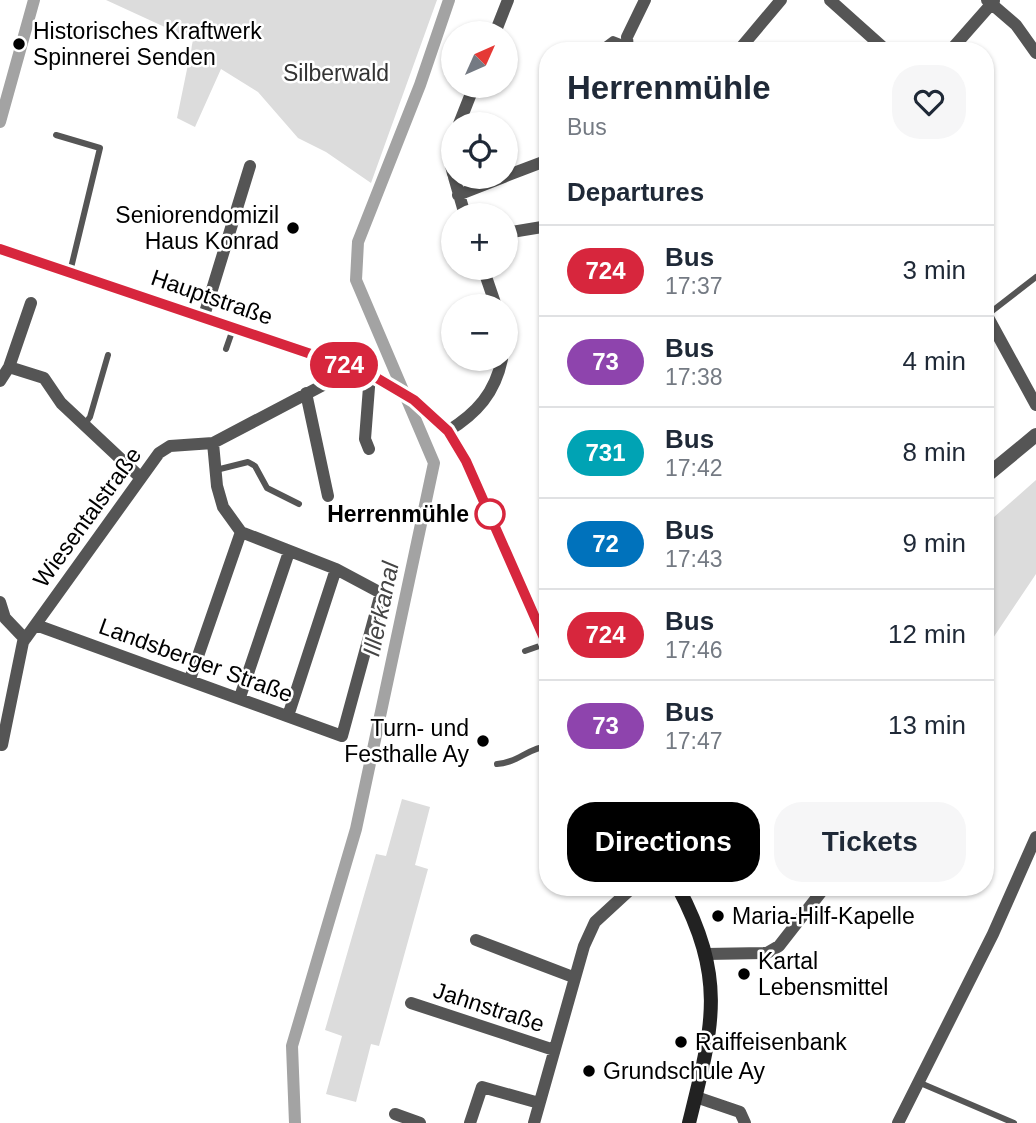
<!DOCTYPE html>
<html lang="en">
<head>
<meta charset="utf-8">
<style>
	body { margin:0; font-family:Helvetica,sans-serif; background:#f6f6f7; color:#1f2937; height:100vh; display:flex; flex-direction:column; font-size:26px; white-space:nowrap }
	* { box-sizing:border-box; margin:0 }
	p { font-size:23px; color:#747a83 }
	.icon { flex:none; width:38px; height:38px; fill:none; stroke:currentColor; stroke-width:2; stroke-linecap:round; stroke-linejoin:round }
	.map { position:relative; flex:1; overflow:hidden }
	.side { position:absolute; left:539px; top:42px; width:455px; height:854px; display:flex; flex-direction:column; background:#fff; border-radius:28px; box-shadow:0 2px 5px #0004 }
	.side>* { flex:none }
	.badge { padding:0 14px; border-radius:23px; font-size:24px; line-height:46px }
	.needle { width:46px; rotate:45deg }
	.fabs { position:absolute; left:441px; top:21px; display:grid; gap:14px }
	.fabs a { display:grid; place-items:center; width:77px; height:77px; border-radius:50%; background:#fff; box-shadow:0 2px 5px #0004; font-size:35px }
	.map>.badge { position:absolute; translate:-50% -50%; box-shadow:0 0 0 4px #fff }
	h2 { padding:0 28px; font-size:26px; line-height:63px }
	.round { display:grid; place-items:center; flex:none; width:74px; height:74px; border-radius:28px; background:#f6f6f7 }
	.overview { display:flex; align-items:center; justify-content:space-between; height:119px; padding:0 28px }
	h1 { font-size:33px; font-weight:800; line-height:52px }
	.primary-button { display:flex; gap:14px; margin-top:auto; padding:14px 28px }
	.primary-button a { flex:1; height:80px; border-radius:28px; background:#000; color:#fff; font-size:28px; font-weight:800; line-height:80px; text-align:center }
	.primary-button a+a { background:#f6f6f7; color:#1f2937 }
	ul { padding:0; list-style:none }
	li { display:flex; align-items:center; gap:21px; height:91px; padding:0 28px; border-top:2px solid #e0e1e3 }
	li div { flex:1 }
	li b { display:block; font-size:26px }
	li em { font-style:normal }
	li .badge { min-width:77px; font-weight:700; text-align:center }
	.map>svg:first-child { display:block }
</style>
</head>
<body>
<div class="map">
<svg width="1036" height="1123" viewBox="0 0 1036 1123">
	<rect width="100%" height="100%" fill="#fff"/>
	<path fill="#dcdcdc" d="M106 0H437L371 183 326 152 298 138 258 92 221 69 195 127 177 118 193 40Z
		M1036 480V574L985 650V525Z
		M402 799 430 807 415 865 428 869 379 1046 371 1044 356 1102 326 1094 342 1036 325 1030 376 854 386 856Z"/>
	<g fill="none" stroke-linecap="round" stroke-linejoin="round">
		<path stroke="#a3a3a3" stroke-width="12" d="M0 122 34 0
			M295 1123 292 1046 356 829 434 463 356 280 358 242 420 85 449 0"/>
		<path stroke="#555" stroke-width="6" d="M597 51 613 39 626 44
			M56 135 100 148 70 272
			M987 315 1036 277
			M226 349 233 329
			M84 425 90 417 108 355
			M216 470 248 462 255 466 267 488 299 504
			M525 651 545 644
			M497 764C517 763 528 748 548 746
			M918 1082 1014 1123"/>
		<path stroke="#555" stroke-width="12" d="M830 0 887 51
			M987 0 1016 25 1036 53
			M495 33 508 0
			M628 51 627 37 645 0
			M738 51 781 0
			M950 51 994 1
			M459 124 474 86
			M453 148 450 161 453 174
			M506 176 548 160
			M454 177 465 215
			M458 195 504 177
			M506 233 548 226
			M483 268 496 306
			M985 312 1036 405
			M203 319 250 166
			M9 367 44 378 61 403 141 478
			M0 381 9 367 31 303
			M306 393 328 496
			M448 431C477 413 495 393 502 359
			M369 449 365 439 370 374
			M0 602 5 618 25 639
			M36 625 342 736 381 593 336 569 241 532 223 507 217 486 213 443
			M190 679 241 532
			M240 697 289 552
			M288 716 336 569
			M2 745 23 642 159 453 170 446 213 443 329 382 336 375 338 364
			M476 940 573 977
			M706 954 767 953 779 946 825 887
			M411 1003 554 1050
			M696 1097 740 1112 745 1123
			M395 1114 420 1123
			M470 1123 482 1087 539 1103
			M534 1123 584 946 595 922 633 887
			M898 1123 993 934 1036 837"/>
		<path stroke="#555" stroke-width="14" d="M985 477 1036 435"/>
		<path stroke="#222" stroke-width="14" d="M0 249 370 374 414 400 448 431 466 461 548 647
			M678 887C727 980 713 1026 689 1123"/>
	</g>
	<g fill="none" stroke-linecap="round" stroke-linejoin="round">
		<g stroke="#fff" stroke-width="16">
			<path id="line" d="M0 249 370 374 414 400 448 431 466 461 548 647"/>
		</g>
		<use href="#line" stroke="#d7263d" stroke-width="10"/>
	</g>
	<g fill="#000" stroke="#fff" stroke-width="2.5">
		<circle cx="19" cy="44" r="7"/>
		<circle cx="293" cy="228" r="7"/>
		<circle cx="483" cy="741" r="7"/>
		<circle cx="718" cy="916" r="7"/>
		<circle cx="744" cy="974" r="7"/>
		<circle cx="681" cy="1042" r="7"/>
		<circle cx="589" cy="1071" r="7"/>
	</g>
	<circle fill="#fff" stroke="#d7263d" stroke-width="3.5" cx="490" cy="514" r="14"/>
	<g text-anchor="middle" stroke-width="5" stroke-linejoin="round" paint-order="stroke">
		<g font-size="23" fill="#000" stroke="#fff" text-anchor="start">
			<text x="33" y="39">Historisches Kraftwerk<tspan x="33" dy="26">Spinnerei Senden</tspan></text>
			<text x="279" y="223" text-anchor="end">Seniorendomizil<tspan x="279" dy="26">Haus Konrad</tspan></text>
			<text x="469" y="736" text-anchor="end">Turn- und<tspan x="469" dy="26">Festhalle Ay</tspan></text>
			<text x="732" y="924">Maria-Hilf-Kapelle</text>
			<text x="758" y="969">Kartal<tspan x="758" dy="26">Lebensmittel</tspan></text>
			<text x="695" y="1050">Raiffeisenbank</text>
			<text x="603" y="1079">Grundschule Ay</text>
		</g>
		<g font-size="23" fill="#333" stroke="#fff">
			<text x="336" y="81">Silberwald</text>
		</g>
		<g font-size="23" fill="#000" stroke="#fff">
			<text transform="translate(212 297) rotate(19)" y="8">Hauptstraße</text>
			<text transform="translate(87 517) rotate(-54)" y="8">Wiesentalstraße</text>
			<text transform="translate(196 660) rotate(20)" y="8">Landsberger Straße</text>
			<text transform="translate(489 1007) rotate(18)" y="8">Jahnstraße</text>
		</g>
		<g font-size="23" font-weight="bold" fill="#000" stroke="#fff" text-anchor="end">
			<text x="469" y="522">Herrenmühle</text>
		</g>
		<g font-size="24" font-style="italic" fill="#444" stroke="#fff">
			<text transform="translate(381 609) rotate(-78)" y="8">Illerkanal</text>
		</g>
	</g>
</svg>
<div class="fabs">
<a><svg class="needle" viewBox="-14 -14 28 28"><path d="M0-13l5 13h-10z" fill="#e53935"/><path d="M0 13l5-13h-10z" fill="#747a83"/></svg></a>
<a><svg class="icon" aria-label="locate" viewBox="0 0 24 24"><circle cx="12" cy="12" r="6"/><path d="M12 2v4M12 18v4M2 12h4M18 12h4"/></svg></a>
<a>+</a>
<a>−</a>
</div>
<b class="badge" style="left:344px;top:365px;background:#d7263d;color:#fff">724</b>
<section class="side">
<div class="overview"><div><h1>Herrenmühle</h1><p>Bus</p></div><a class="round"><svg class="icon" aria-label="heart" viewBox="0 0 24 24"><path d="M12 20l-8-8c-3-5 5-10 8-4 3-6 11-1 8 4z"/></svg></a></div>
<h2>Departures</h2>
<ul>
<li><span class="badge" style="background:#d7263d;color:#fff">724</span><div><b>Bus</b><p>17:37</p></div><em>3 min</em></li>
<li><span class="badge" style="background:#8e44ad;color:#fff">73</span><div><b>Bus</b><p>17:38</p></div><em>4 min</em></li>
<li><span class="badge" style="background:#00a3b4;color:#fff">731</span><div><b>Bus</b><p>17:42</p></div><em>8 min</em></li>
<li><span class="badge" style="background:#0072bc;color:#fff">72</span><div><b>Bus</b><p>17:43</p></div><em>9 min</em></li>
<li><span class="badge" style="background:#d7263d;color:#fff">724</span><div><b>Bus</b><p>17:46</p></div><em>12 min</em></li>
<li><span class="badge" style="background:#8e44ad;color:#fff">73</span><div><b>Bus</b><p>17:47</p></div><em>13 min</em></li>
</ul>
<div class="primary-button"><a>Directions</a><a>Tickets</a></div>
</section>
</div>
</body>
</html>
